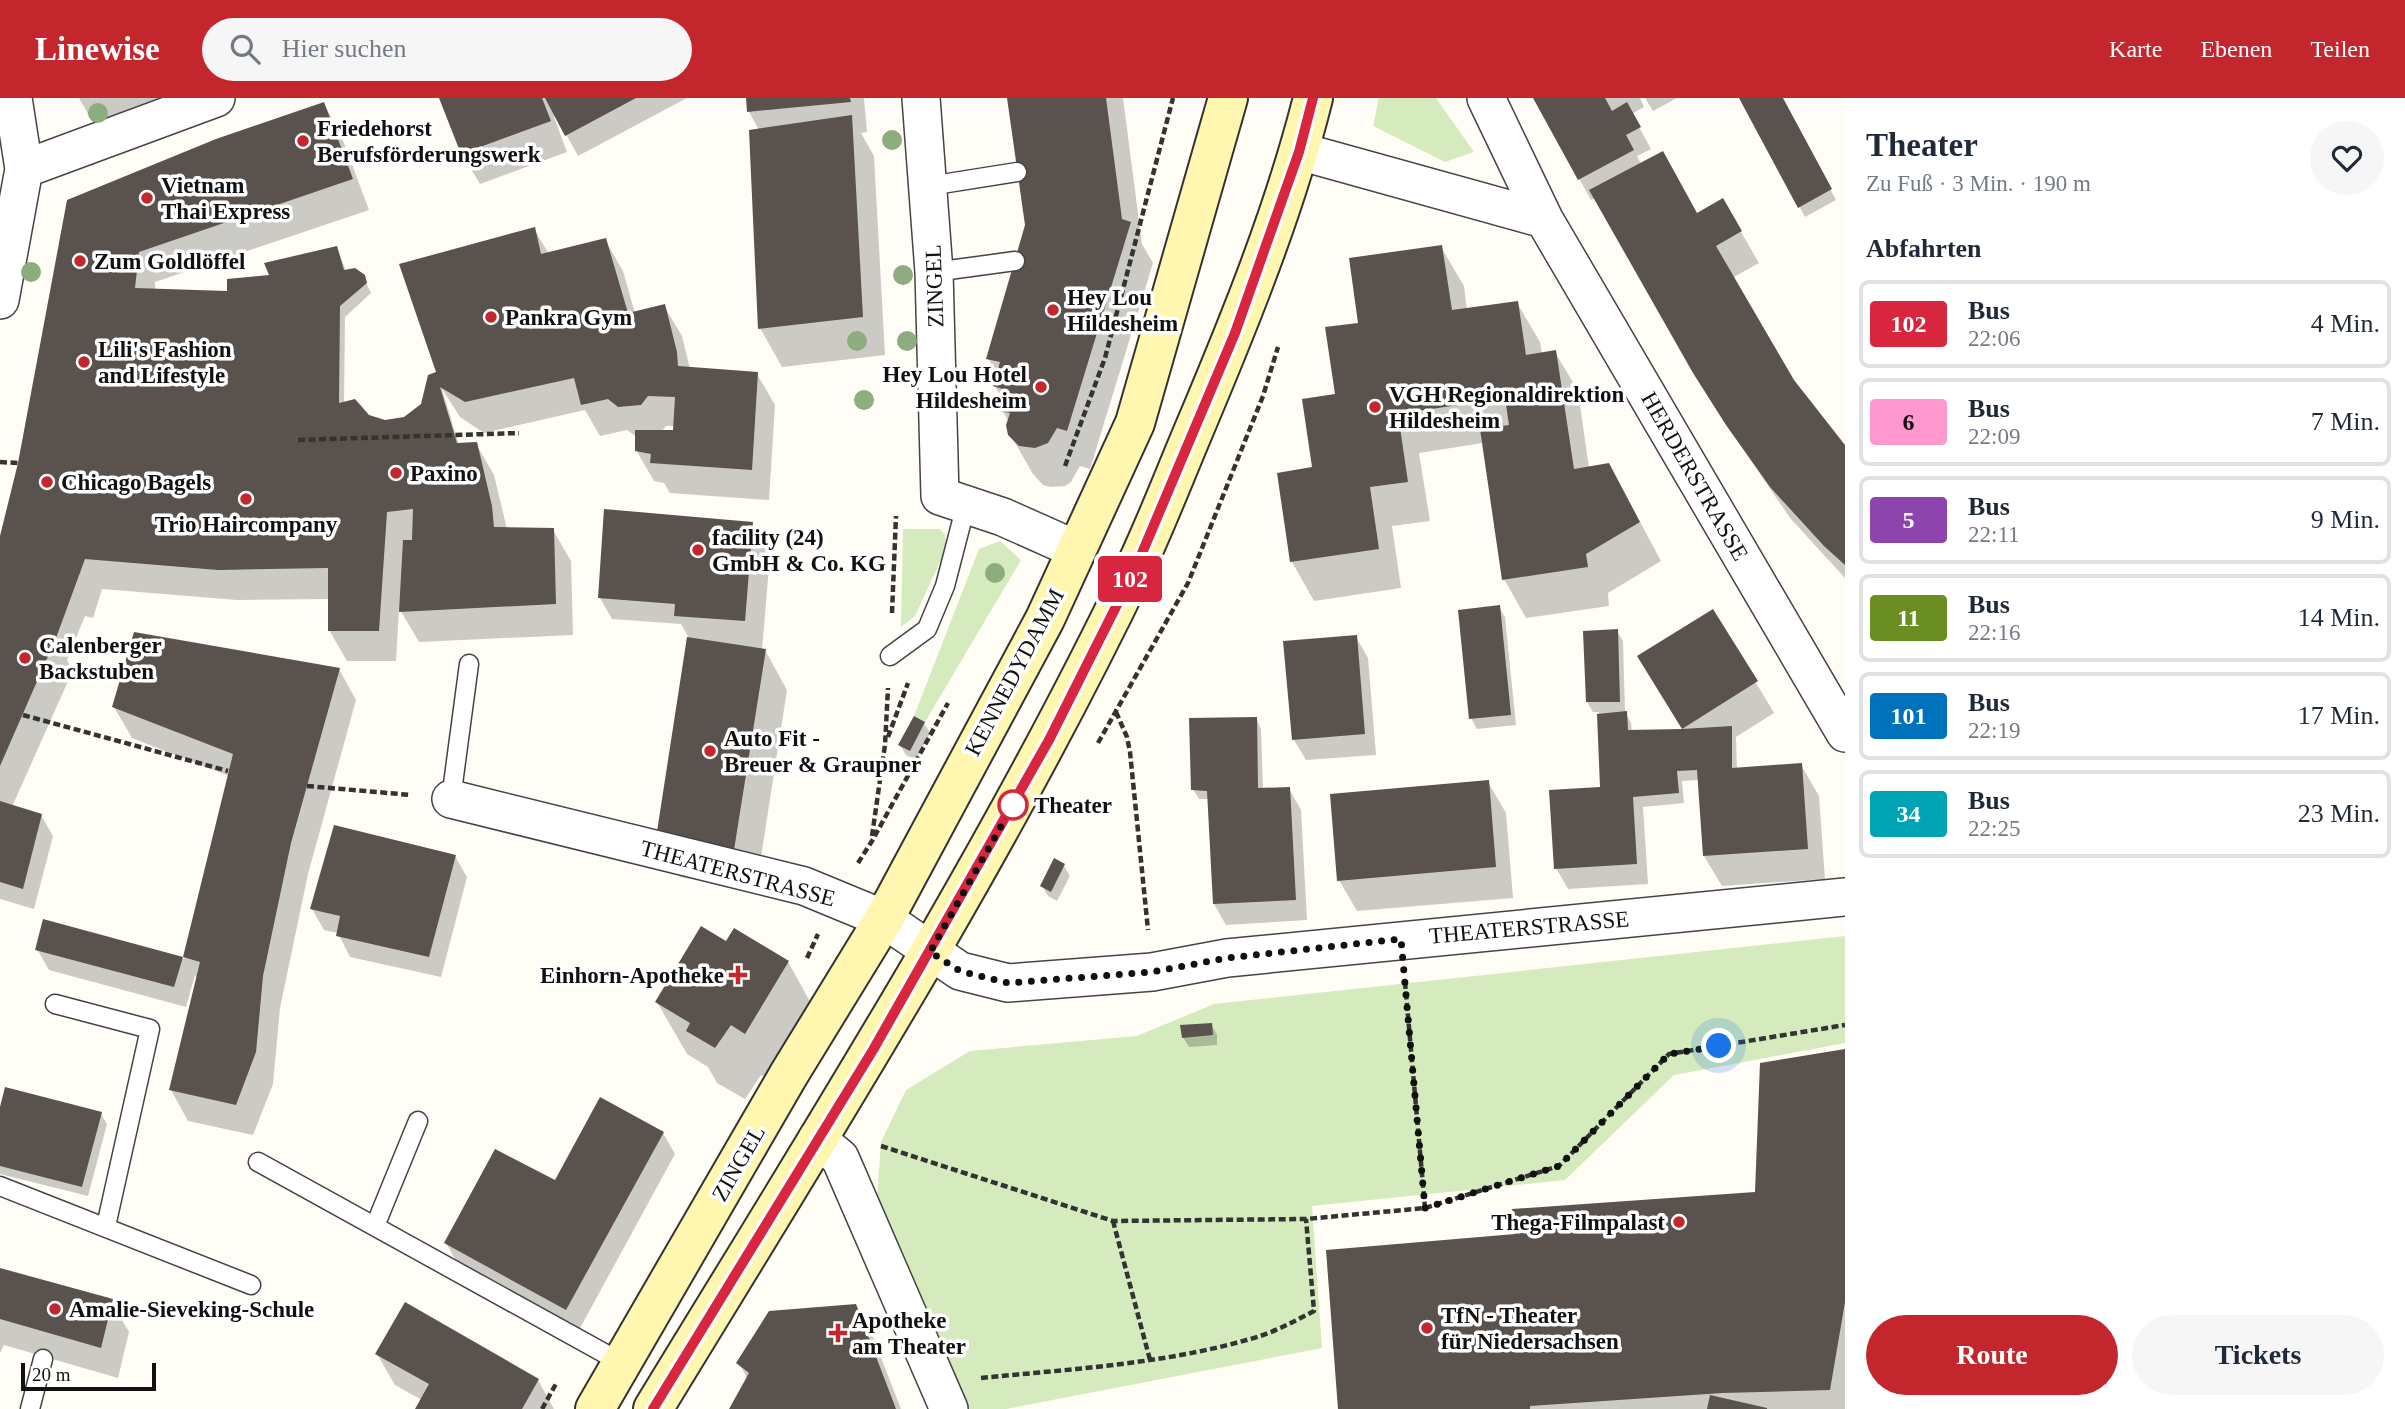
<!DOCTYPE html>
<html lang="de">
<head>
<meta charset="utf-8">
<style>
	body { margin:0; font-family:Georgia,serif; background:#f6f6f7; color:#1f2937; height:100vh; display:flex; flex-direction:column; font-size:26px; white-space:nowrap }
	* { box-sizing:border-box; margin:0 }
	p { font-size:23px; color:#747a83 }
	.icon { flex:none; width:38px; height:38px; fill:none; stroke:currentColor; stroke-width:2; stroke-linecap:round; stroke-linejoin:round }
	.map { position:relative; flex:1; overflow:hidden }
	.sheet { display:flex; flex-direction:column; background:#fff; width:560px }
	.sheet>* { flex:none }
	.badge { padding:0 14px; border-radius:5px; font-size:24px; line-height:46px }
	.scale { position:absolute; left:21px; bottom:18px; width:135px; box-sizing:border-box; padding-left:7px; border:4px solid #111; border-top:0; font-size:19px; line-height:24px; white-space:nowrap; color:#111; -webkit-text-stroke:5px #fff; paint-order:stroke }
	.you { position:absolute; width:35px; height:35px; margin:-18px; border:5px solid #fff; border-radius:50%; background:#1a73e8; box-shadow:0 0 0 10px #1a73e833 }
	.map>.badge { position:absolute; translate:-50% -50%; box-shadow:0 0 0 4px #fff }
	h2 { padding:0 21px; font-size:26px; line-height:63px }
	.round { display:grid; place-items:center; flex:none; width:74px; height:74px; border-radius:37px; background:#f6f6f7 }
	.head { display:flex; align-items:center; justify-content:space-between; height:119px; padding:0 21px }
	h1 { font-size:33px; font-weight:700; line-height:52px }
	.action { display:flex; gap:14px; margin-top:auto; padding:14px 21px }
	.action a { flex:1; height:80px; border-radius:42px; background:#c4262e; color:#fff; font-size:28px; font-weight:700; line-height:80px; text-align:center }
	.action a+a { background:#f6f6f7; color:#1f2937 }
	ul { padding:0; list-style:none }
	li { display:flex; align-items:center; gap:21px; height:88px; margin:0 14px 10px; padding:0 7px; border:4px solid #e0e1e3; border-radius:10px }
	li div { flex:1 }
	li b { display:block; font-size:26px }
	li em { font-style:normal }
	li .badge { min-width:77px; font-weight:700; text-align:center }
	header { display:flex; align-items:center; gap:42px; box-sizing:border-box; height:98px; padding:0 35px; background:#c4262e; color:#fff }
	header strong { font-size:33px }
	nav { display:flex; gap:38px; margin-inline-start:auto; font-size:24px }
	.search { width:490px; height:63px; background:#f6f6f7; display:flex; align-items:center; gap:18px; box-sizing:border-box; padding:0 24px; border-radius:38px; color:#747a83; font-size:26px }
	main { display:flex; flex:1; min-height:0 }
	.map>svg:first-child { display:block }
</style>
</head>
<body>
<header>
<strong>Linewise</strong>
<div class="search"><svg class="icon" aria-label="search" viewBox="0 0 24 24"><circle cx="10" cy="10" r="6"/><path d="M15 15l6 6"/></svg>Hier suchen</div>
<nav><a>Karte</a><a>Ebenen</a><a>Teilen</a></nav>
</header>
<main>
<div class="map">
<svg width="1845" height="1311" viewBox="0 0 1845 1311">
	<rect width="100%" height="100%" fill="#fffdf5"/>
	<path fill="#d5ebbd" d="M1379 0H1436L1474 54 1445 64 1373 28Z
		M903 431H940L945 437 946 451 915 518 901 529Z
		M1000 443 1021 462 925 624 914 618 979 451Z
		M1845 838V945L1674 977 1565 1082 1312 1108 1322 1250 1006 1311H966L876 1115 881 1044 906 992 970 953 1137 938 1214 906Z"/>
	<path fill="#0003" fill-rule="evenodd" d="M79 0H228L170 28 92 23Z
		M441 0H687L578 58 556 18 554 19 567 54 480 86 462 56Z
		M747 0H864L867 34 861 35 874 58 885 257 782 269 760 230 759 32 749 14Z
		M1010 0H1123L1142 146 1153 165 1090 371 1080 368 1071 384 1065 388 1050 389 1043 387 1033 376 1010 336 1009 324 1002 312 1004 304 995 288 998 277 988 260 1027 127Z
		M1535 0H1640L1644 9 1632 16 1651 51 1637 58 1641 66 1697 117 1723 103 1759 165 1732 180 1793 283 1845 350V480L1790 420 1713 306 1596 100 1591 102Z
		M1645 0H1677L1653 13Z
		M1741 0H1781L1836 102 1805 119Z
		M324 6 341 37 369 112 155 184V192L228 195 272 179 337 150 346 173 363 178 371 195 345 219 344 306 368 319 385 324 405 320 422 307 438 275 534 131 549 156 605 142 623 173 635 215 664 208 682 238 690 271 757 276 775 307 769 402 670 395 664 385 654 383 636 352 637 339 627 332 600 338 585 312 484 335 460 319 442 291 459 347 476 346 494 377 507 431 553 432 571 463 573 537 419 544 399 510 396 563H347L329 532V501L237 502 102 491 93 520 85 518 67 562 73 572 12 709 41 717 53 738 34 811 0 801V443L20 366 68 104ZM666 328H675V334H661Z
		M1441 149 1464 188 1467 212 1517 205 1540 244 1542 256 1555 254 1578 293 1589 370 1631 407 1661 463 1608 495 1609 508 1526 520 1504 481 1483 345 1419 355 1430 423 1392 428 1401 490 1314 503 1292 464 1314 371 1360 226Z
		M752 426 770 457 762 552H765L787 592 756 791 680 779 658 740 689 540 681 526 612 521 600 500Z
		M1499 509 1505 519 1516 627 1477 631 1471 620Z
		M1713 513 1774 615 1736 639 1737 671 1801 667 1819 698 1825 781 1722 788 1704 758 1699 682 1682 683 1684 705 1643 709 1648 786 1568 791 1556 770 1601 690 1599 614H1593L1587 604 1617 533 1623 543 1625 614 1631 625 1632 634 1683 632 1657 589Z
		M1356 539 1368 560 1376 657 1306 662 1294 642Z
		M339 571 356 602 308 776 280 910 273 986 253 1037 188 1023 171 992 198 882 195 877 186 909 49 872 37 851 45 824 184 861 229 678 132 640 114 609Z
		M1256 620 1261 631 1263 692 1289 691 1301 712 1307 822 1226 827 1214 806 1209 701H1199L1193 691Z
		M924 625 930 635 916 662 906 657 900 647Z
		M1488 684 1506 715 1513 800 1357 813 1339 782Z
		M455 758 467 779 441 879 350 859 338 835 324 832 312 811Z
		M1064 768 1070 778 1057 803 1048 798 1042 788Z
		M726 846 788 864 817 916 775 986 761 977 745 1001 717 985 708 969 687 956 657 904Z
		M1211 926 1217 937V947L1189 949 1183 939Z
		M1845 954V1311H1340L1516 1138 1757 1096Z
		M0 1016H101L107 1026 88 1098 0 1076Z
		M663 1035 675 1056 579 1232 458 1166 446 1145 555 1085Z
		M0 1172 111 1203 129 1234 118 1280 4 1247 0 1255Z
		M855 1208 873 1239 901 1311H731L748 1282 739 1265Z
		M377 1256 538 1282 554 1311H417L422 1302 395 1287Z"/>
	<path fill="#5a524d" d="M439 0H542L551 23 461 56Z
		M545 0H636L565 38Z
		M746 0H850L851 4 747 14Z
		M1007 0H1106L1122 121 1131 124 1067 333 1057 330 1048 345 1035 350 1019 348 1008 337 1006 327 1010 315 1000 313 1006 292 993 288 1000 264 986 261 1025 127Z
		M1533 0H1605L1612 13 1627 4 1641 29 1626 37 1634 52 1578 82Z
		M1739 0H1783L1832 91 1798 110Z
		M324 4 353 81 139 154 135 190 227 193V181L269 177 264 165 337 148 344 172 355 170 365 177 367 185 340 208 339 305 355 301 369 317 385 322 404 319 421 306 428 277 436 274 399 166 535 129 541 156 606 140 628 215 665 206 677 254 678 268 758 274 752 372 650 365 651 356 635 353V332H673L675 299 648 298 641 307 618 309 608 301 581 307 574 280 465 304 440 289 457 345 477 344 492 408 494 429 554 430 556 506 399 514 403 442H412L413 411 387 414 379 533H328V470L218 472 85 461 56 540 0 668V438L18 365 67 102 216 41Z
		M852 17 863 219 758 231 749 32Z
		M1663 53 1697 115 1723 100 1742 133 1716 148 1794 282 1845 347V467L1824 448 1770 389 1726 327 1693 275 1589 92Z
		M1442 147 1452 212 1518 203 1526 257 1556 252 1574 371 1609 365 1640 424 1586 456 1588 469 1502 482 1480 331 1509 327 1505 300 1398 316 1408 384 1370 389 1379 451 1290 464 1277 375 1312 369 1302 301 1335 296 1325 229 1358 225 1349 160Z
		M604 411 753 424 745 523 674 518 675 506 598 500Z
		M1500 507 1511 617 1469 621 1458 512Z
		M1713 511 1758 583 1682 631 1732 628V670L1802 665 1808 751 1703 758 1697 672 1677 673 1679 695 1633 699 1637 766 1554 771 1549 692 1600 689 1597 616 1627 613 1628 632 1682 631 1637 558Z
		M1618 531 1620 604H1586L1583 533Z
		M134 534 340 570 291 745 263 878 256 954 236 1007 169 992 200 864 183 859 233 656 112 609Z
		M1357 537 1365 636 1292 642 1283 543Z
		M687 539 766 551 734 752 656 740Z
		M914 618 925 624 910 653 898 647Z
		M1257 619 1258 690 1290 689 1296 802 1213 806 1207 693 1191 692 1189 620Z
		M1489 682 1496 769 1337 783 1330 696Z
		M0 703 42 716 23 791 0 784Z
		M334 727 456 757 429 859 336 838 340 818 310 811Z
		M1054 760 1065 766 1051 794 1040 788Z
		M43 821 183 859 174 889 35 852Z
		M701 828 726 843 734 830 789 863 745 936 731 927 715 950 686 933 690 925 655 904Z
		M1212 925 1213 937 1182 940 1180 927Z
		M1845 951V1204L1830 1292 1722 1295 1530 1308V1311H1338L1326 1152 1515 1136 1512 1111 1755 1094 1760 965Z
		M5 989 102 1014 82 1089 0 1068V1009Z
		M600 999 664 1034 566 1212 444 1145 495 1051 555 1082Z
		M0 1170 113 1201 101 1250 0 1221Z
		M405 1204 539 1281 522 1311H415L429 1286 375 1256Z
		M856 1206 896 1311H729L749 1275 736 1265 769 1213Z
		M1710 1297 1767 1310V1311H1707Z"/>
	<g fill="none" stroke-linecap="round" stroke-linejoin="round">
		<g stroke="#444" stroke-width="21">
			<path id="service" d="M929 88 1017 74
				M934 174 1015 163
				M890 558 927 531 945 488 966 407
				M451 701 469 566
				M55 906 150 931 106 1128
				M258 1064 622 1265
				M0 1088 251 1187
				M375 1128 418 1023
				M30 1311 43 1261"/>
		</g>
		<g stroke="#444" stroke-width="40">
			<path id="minor" d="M921 0 934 174 940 398 1003 419 1077 452
				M1486 0 1544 121 1845 635
				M1299 53 1544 121
				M24 71 216 0
				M0 202 24 71 13 0
				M451 701 804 788 884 821 960 873 1008 885 1152 874 1227 860 1845 799
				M817 1041 840 1060 949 1311"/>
		</g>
		<g stroke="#333" stroke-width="42">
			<path id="secondary" d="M595 1311 789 976 884 821 1045 521 1135 325 1228 0
				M653 1311C821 1035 995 762 1135 470 1156 426 1174 379 1193 334 1239 225 1284 115 1313 0"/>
		</g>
		<path stroke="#333" stroke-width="4.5" stroke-dasharray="7 3.5" stroke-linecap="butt" d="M298 342 519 335
			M0 364 18 365
			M1065 368 1105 260 1173 0
			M892 515 896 418
			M1116 614 1127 639 1130 654 1148 832
			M23 617 228 673
			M888 639 908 585
			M1098 645 1188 485 1263 298 1278 249
			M307 688 411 697
			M872 738 885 647 888 590
			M858 765 872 743 948 605
			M807 860 818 836
			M1405 884 1425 1110
			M881 1048 1113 1123 1306 1121 1425 1110 1559 1068 1669 956 1845 927
			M1113 1123 1150 1262
			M981 1280C1071 1271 1164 1266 1250 1241 1273 1235 1293 1224 1314 1213L1306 1121
			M542 1311 557 1284"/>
		<use href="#service" stroke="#fff" stroke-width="18"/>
		<use href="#minor" stroke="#fff" stroke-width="37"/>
		<use href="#secondary" stroke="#fff6b0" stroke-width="38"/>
	</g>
	<g fill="#8dad7f">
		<circle cx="98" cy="15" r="10"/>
		<circle cx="892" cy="42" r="10"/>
		<circle cx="31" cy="174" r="10"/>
		<circle cx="903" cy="177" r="10"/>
		<circle cx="857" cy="243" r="10"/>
		<circle cx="907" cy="243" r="10"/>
		<circle cx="864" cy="302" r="10"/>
		<circle cx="995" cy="475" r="10"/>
	</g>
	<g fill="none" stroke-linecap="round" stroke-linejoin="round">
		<g stroke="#fff" stroke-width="16">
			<path id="line" d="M653 1311 873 952 1049 642 1137 467 1235 235 1299 54 1313 0"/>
		</g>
		<use href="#line" stroke="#d7263d" stroke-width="10"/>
		<path stroke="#111" stroke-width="7" stroke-dasharray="0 12.6" d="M1013 707 930 854 960 873 1008 885 1152 874 1227 860 1401 841 1425 1110 1559 1068 1669 956 1719 948"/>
	</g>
	<g fill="#c4262e" stroke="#fff" stroke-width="2.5">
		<circle cx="303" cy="43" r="7"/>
		<circle cx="147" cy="100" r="7"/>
		<circle cx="80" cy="163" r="7"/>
		<circle cx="1053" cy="212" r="7"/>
		<circle cx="491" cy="219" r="7"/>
		<circle cx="84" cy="264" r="7"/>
		<circle cx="1041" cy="289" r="7"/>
		<circle cx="1375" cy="309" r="7"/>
		<circle cx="396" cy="375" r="7"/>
		<circle cx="47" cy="384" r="7"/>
		<circle cx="246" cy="401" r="7"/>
		<circle cx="698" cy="452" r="7"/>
		<circle cx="25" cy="560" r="7"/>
		<circle cx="710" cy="653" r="7"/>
		<path d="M734.5 866.5h7v7h7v7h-7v7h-7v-7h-7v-7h7z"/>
		<circle cx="1679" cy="1124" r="7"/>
		<circle cx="55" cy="1211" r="7"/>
		<circle cx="1427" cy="1230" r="7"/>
		<path d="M834.5 1224.5h7v7h7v7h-7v7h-7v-7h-7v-7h7z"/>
	</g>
	<circle fill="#fff" stroke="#d7263d" stroke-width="3.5" cx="1013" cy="707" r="14"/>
	<g text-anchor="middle" stroke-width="7" stroke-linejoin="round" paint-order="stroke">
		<g font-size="23" font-weight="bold" fill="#111" stroke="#fff" text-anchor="start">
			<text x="317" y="38">Friedehorst<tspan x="317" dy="26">Berufsförderungswerk</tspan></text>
			<text x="161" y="95">Vietnam<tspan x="161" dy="26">Thai Express</tspan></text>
			<text x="94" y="171">Zum Goldlöffel</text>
			<text x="1067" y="207">Hey Lou<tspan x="1067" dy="26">Hildesheim</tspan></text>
			<text x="505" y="227">Pankra Gym</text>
			<text x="98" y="259">Lili's Fashion<tspan x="98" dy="26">and Lifestyle</tspan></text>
			<text x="1027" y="284" text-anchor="end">Hey Lou Hotel<tspan x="1027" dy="26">Hildesheim</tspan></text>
			<text x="1389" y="304">VGH Regionaldirektion<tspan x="1389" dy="26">Hildesheim</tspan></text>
			<text x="410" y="383">Paxino</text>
			<text x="61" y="392">Chicago Bagels</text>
			<text x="246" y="434" text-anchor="middle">Trio Haircompany</text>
			<text x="712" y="447">facility (24)<tspan x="712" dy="26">GmbH &amp; Co. KG</tspan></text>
			<text x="39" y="555">Calenberger<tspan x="39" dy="26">Backstuben</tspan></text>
			<text x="724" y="648">Auto Fit -<tspan x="724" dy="26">Breuer &amp; Graupner</tspan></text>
			<text x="724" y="885" text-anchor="end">Einhorn-Apotheke</text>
			<text x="1665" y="1132" text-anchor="end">Thega-Filmpalast</text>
			<text x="69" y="1219">Amalie-Sieveking-Schule</text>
			<text x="1441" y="1225">TfN - Theater<tspan x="1441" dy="26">für Niedersachsen</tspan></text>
			<text x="852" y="1230">Apotheke<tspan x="852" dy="26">am Theater</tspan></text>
		</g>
		<g font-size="23" fill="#111" stroke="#fff">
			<text transform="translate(934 188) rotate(-92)" y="8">ZINGEL</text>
			<text transform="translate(1695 378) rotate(60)" y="8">HERDERSTRASSE</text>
			<text transform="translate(1014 574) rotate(-62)" y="8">KENNEDYDAMM</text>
			<text transform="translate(738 775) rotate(15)" y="8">THEATERSTRASSE</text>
			<text transform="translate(1529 829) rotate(-5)" y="8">THEATERSTRASSE</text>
			<text transform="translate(738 1065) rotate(-60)" y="8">ZINGEL</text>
		</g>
		<g font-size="23" font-weight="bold" fill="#111" stroke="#fff" text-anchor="start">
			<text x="1034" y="715">Theater</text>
		</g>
	</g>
</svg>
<div class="scale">20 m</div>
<div class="you" style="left:1719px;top:948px"></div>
<b class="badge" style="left:1130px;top:481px;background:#d7263d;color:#fff">102</b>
</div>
<section class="sheet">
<div class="head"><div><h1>Theater</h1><p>Zu Fuß · 3 Min. · 190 m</p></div><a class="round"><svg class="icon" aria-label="heart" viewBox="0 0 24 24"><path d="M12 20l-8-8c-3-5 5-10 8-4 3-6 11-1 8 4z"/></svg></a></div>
<h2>Abfahrten</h2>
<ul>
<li><span class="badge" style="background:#d7263d;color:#fff">102</span><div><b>Bus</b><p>22:06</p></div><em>4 Min.</em></li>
<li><span class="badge" style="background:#ff99cd;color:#111">6</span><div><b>Bus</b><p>22:09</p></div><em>7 Min.</em></li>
<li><span class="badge" style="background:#8e44ad;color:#fff">5</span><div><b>Bus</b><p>22:11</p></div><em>9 Min.</em></li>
<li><span class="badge" style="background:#6b8e23;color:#fff">11</span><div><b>Bus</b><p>22:16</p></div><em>14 Min.</em></li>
<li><span class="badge" style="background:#0072bc;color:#fff">101</span><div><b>Bus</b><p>22:19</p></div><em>17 Min.</em></li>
<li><span class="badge" style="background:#00a3b4;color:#fff">34</span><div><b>Bus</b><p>22:25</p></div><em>23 Min.</em></li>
</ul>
<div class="action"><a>Route</a><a>Tickets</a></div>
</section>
</main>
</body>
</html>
